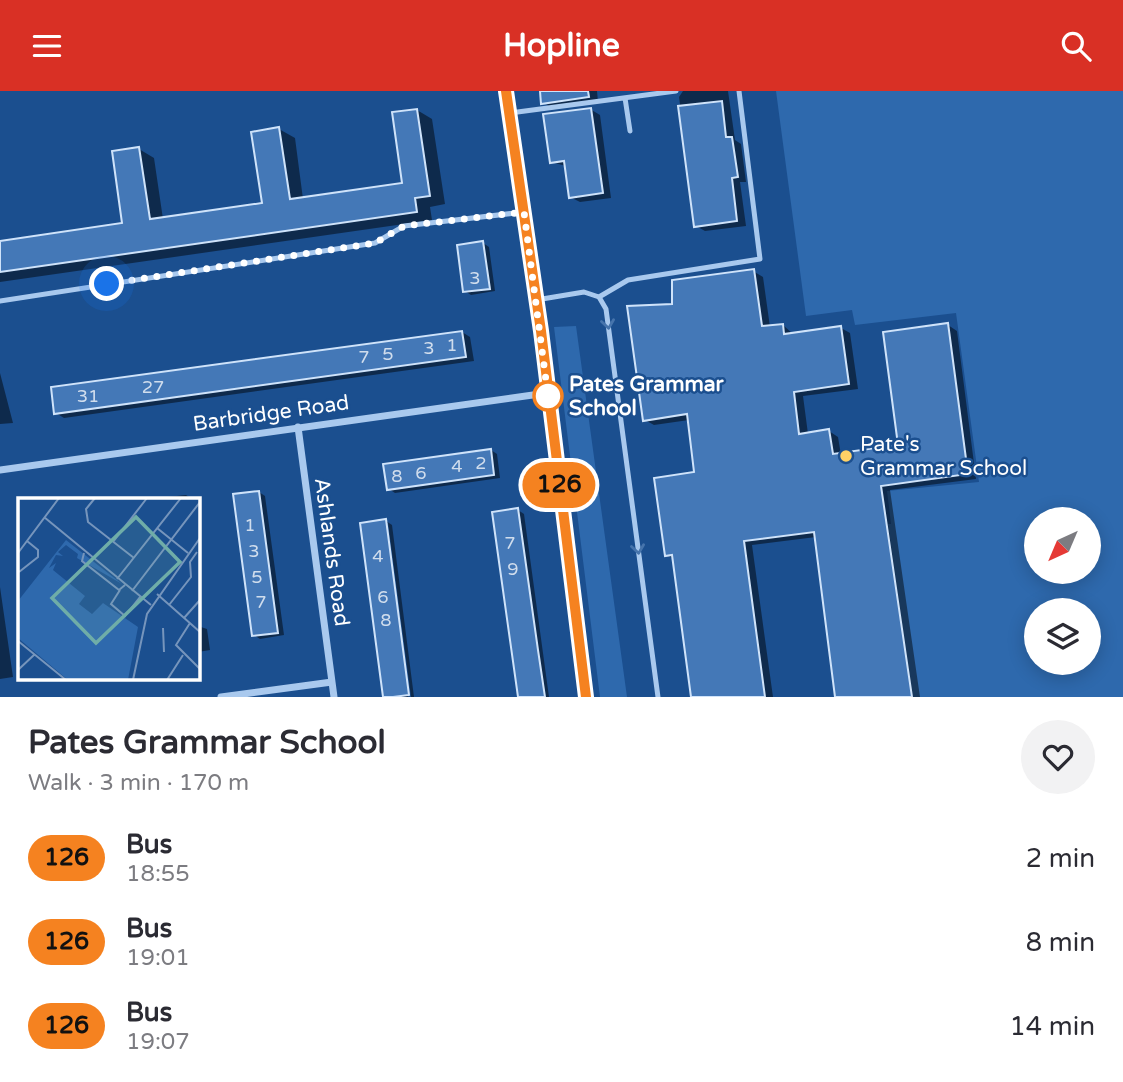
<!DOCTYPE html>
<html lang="en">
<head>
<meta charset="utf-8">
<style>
	body { margin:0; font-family:"Varela Round",sans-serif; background:#f2f2f3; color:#2b2b33; height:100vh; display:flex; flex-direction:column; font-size:26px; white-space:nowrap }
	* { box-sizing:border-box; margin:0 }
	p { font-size:23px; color:#7c7c81 }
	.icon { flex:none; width:38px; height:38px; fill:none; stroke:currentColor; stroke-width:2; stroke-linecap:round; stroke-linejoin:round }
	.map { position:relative; height:606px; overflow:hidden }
	.side { display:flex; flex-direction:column; background:#fff; flex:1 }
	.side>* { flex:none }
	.badge { padding:0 14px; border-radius:23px; font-size:24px; line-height:46px }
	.needle { width:46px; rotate:224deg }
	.controls { position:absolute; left:1024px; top:416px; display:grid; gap:14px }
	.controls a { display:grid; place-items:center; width:77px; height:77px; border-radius:50%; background:#fff; box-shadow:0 4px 18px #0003; font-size:35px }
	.you { position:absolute; width:35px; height:35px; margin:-18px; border:5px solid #fff; border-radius:50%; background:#1a73e8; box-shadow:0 0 0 10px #1a73e833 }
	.map>.badge { position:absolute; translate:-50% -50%; box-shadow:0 0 0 4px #fff }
	.round { display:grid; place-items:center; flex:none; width:74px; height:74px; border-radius:37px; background:#f2f2f3 }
	.head { display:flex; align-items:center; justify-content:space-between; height:119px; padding:0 28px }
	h1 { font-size:33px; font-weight:700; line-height:52px }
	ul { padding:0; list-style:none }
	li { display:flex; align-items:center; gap:21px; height:84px; padding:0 28px }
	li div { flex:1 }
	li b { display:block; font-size:26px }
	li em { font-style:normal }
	li .badge { min-width:77px; font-weight:700; text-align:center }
	header { display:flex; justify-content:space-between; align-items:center; height:91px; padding:0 28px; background:#d93025; color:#fff; font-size:32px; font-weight:700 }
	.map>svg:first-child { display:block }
</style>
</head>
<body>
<header><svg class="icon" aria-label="menu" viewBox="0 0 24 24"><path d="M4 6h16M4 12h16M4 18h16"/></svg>Hopline<svg class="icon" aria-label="search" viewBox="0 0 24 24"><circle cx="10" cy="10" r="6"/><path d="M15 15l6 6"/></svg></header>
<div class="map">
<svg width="1123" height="606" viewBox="0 0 1123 606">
	<rect width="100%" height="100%" fill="#1b4f8f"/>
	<path fill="#2e69ad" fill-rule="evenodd" d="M776 0H1123V606H912L906 558H898L896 549 904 548 888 433H891L887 400 979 391 956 222 855 234 852 219 806 225ZM1036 429H1088V481H1036ZM1036 520H1088V572H1036Z
		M576 235 627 606H600L554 236Z"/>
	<path fill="#0007" d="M543 0H597L598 11 552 17 543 11Z
		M683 0H728L735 49 741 53 746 91H740L746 135 705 140 696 135 679 6Z
		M590 18 600 24 611 107 580 111 570 106 566 75 551 71Z
		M417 19 432 28 445 113 430 116 432 129 0 191V151L124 134 139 58 154 67 163 128 264 113 279 38 295 47 303 108 404 94Z
		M483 152 489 156 495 200 471 204 465 200Z
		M753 180 763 186 770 236 783 234 793 243 841 237 850 242 858 298 803 305 808 343 829 340 838 346 841 364 900 356 948 234 957 240 976 388 890 399 920 606H837L816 446 752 454 773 606H693L674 468 667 464 696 383 689 329 654 334 645 329 674 214Z
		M462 241 470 246 474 270 64 327 56 322Z
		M0 282 13 332 0 333Z
		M491 359 497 363 500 387 395 402 389 398Z
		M259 401 265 405 284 544 260 548 254 544Z
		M186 404 192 408H149Z
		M518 419 524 423 549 606H519L494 422Z
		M386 430 392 434 414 606H411L388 432H385L408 606H384L362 433Z
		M0 496 13 586 0 588Z
		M198 535 207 538 210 559 198 561Z"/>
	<path fill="#4478b7" stroke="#cfe3fa" stroke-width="2" d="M540 0H588L589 6 541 13Z
		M722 10 726 46H732L738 86 732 87 737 130 694 136 678 15Z
		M591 17 603 102 569 107 564 70 550 72 543 23Z
		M417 18 430 105 415 107 417 121 0 181V150L122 132 112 60 139 56 150 128 262 112 251 41 279 36 290 108 402 92 392 21Z
		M483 150 490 198 463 201 457 154Z
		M754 178 762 235 783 233 784 243 841 235 849 293 794 301 799 343 829 338 833 363 898 354 883 241 948 232 968 383 881 395 912 606H835L814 441 744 450 765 606H691L672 464 665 465 654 387 694 381 687 323 643 330 627 215 672 213V189Z
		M462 240 466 266 54 323 51 296Z
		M491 358 494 384 387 399 383 373Z
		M259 400 278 542 252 545 233 403Z
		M518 417 538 559 545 606H518L492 421Z
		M386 428 409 604 393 606H383L360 432Z"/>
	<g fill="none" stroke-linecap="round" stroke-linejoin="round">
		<path stroke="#a9c9ee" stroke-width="5" d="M625 7 630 40
			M510 22 676 0
			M599 206 628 189 760 168 739 0
			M536 209 584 201 599 206 606 218 658 606
			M0 210 375 152 404 135 524 121"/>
		<path stroke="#a9c9ee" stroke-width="7" d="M507 0 541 240 586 606
			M298 336 334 606
			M0 379 547 302
			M221 606 332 591"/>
	</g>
	<defs><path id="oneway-chevron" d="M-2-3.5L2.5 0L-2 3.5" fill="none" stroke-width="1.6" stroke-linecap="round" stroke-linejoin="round" transform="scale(1.75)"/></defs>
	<g stroke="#4674ac">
		<use href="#oneway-chevron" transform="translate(608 233) rotate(82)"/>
		<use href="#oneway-chevron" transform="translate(638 458) rotate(82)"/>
	</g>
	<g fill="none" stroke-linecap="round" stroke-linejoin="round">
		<g stroke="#fff" stroke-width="16">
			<path id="line" d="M506 0 541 240 586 606"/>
		</g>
		<use href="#line" stroke="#f58220" stroke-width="10"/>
		<path stroke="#fff" stroke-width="7" stroke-dasharray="0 12.6" d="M107 193 375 152 404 135 524 121 548 305"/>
	</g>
	<circle fill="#fff" stroke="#f58220" stroke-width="3.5" cx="548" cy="305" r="14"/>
	<circle fill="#ffd166" stroke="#1b4f8f" stroke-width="2.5" cx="846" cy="365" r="7"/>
	<g text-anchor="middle" stroke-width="5" stroke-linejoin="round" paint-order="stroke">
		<g font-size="18" fill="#d0dded">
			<text x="475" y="193">3</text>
			<text x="452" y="260">1</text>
			<text x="429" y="263">3</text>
			<text x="388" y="269">5</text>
			<text x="364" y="272">7</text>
			<text x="153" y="302">27</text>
			<text x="88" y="311">31</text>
			<text x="481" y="378">2</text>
			<text x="457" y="381">4</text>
			<text x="421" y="388">6</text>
			<text x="397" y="391">8</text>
			<text x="250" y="440">1</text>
			<text x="510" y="458">7</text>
			<text x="254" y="466">3</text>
			<text x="378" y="471">4</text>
			<text x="513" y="484">9</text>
			<text x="257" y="492">5</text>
			<text x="383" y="512">6</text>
			<text x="261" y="517">7</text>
			<text x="386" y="535">8</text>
		</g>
		<g font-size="21" font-weight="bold" fill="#fff" stroke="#1b4f8f" text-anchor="start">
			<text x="569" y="300">Pates Grammar<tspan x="569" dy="24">School</tspan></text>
		</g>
		<g font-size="21" fill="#fff" stroke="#1b4f8f">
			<text transform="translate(271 322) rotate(-8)" y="7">Barbridge Road</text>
			<text transform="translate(332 461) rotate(82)" y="7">Ashlands Road</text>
		</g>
		<g font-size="21" fill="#fff" stroke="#1b4f8f" text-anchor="start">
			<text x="860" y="360">Pate's<tspan x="860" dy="24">Grammar School</tspan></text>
		</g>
	</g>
	<g transform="translate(18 407)">
		<rect width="182" height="182" fill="#1b4f8f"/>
		<path d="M48 42 104 86 59 60 60 56 48 47 40 54 45 58 38 57 31 70 38 65 35 72 67 98 61 106 74 116 85 105 120 129 110 182H50L0 140V103Z" fill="#2e69ad"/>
		<path fill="none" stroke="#7695bc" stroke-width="2" d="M77 0 68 11 70 24 116 60M26 19 133 107M139 30 170 55M95 44 129 0M0 55 41 0M66 55 64 63 101 92 107 87M1 74 20 59V52L9 43M99 81 163 0M102 92 93 106 107 118 122 99M114 93 182 4M139 96 182 134M151 107 173 79 172 64 179 54M166 120 182 102M172 125 158 147 182 171M145 130 146 154M0 143 48 182M0 172 17 156M115 182 129 116 182 40M149 182 165 157"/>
		<path fill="#6fada8" fill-opacity="0.15" stroke="#6fada8" stroke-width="3.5" d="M118 19 162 64 78 145 34 100Z"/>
		<rect width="182" height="182" fill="none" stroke="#fff" stroke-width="3.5"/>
	</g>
</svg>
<div class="controls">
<a><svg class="needle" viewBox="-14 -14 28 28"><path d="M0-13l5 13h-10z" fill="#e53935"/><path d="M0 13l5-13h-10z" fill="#7c7c81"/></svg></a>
<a><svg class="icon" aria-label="layers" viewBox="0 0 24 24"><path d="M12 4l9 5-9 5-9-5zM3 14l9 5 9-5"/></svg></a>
</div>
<div class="you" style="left:107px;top:193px"></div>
<b class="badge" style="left:559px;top:394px;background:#f58220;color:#111">126</b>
</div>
<section class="side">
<div class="head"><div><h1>Pates Grammar School</h1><p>Walk · 3 min · 170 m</p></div><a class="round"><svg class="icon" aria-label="heart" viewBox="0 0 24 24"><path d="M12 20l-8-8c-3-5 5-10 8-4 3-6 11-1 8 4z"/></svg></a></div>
<ul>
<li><span class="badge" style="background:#f58220;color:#111">126</span><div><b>Bus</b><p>18:55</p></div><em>2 min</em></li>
<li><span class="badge" style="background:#f58220;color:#111">126</span><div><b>Bus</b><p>19:01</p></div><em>8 min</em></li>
<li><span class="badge" style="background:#f58220;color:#111">126</span><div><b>Bus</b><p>19:07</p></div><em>14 min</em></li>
</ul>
</section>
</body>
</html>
